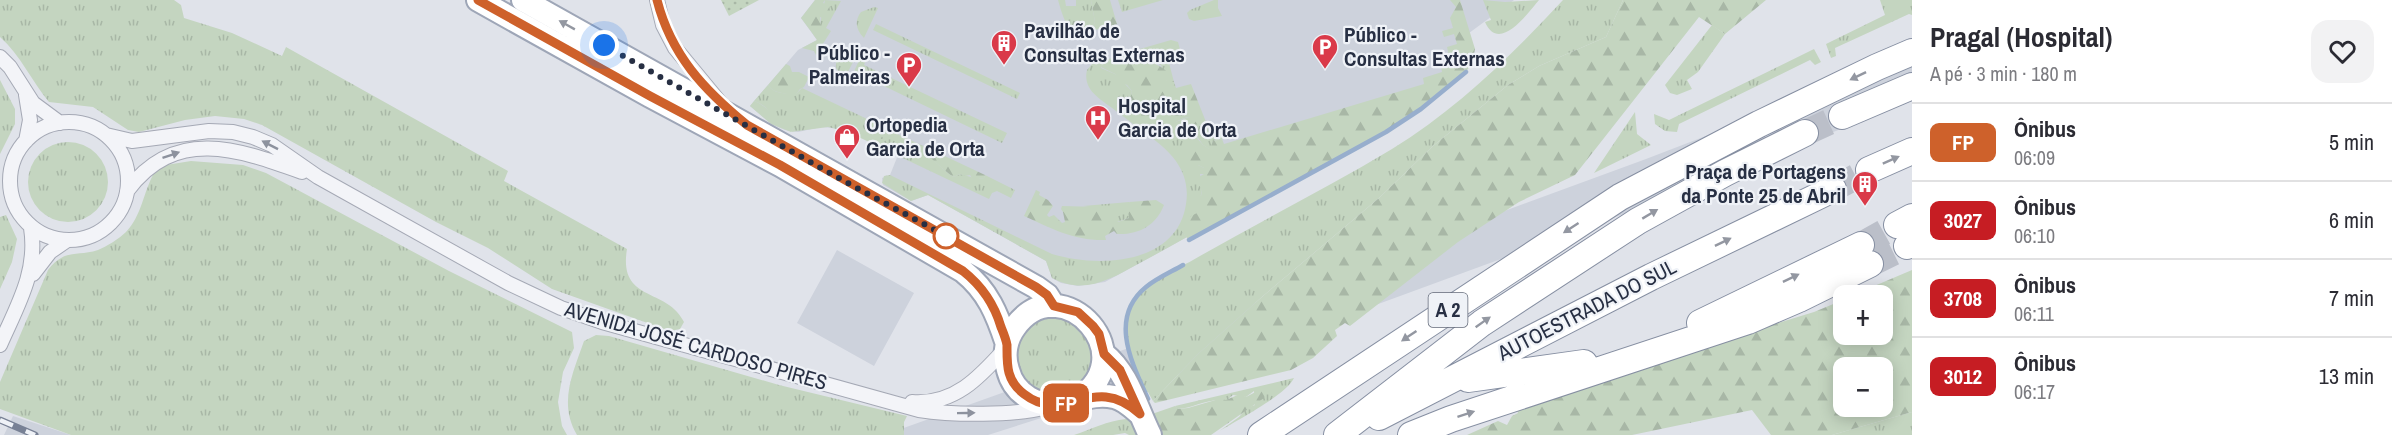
<!DOCTYPE html>
<html lang="pt">
<head>
<meta charset="utf-8">
<style>
	body { margin:0; font-family:"Archivo Narrow",sans-serif; background:#f2f2f3; color:#2b2b33; height:100vh; display:flex; flex-direction:column; font-size:22px; white-space:nowrap }
	* { box-sizing:border-box; margin:0 }
	p { font-size:20px; color:#7c7c81 }
	.icon { flex:none; width:33px; height:33px; fill:none; stroke:currentColor; stroke-width:2; stroke-linecap:round; stroke-linejoin:round }
	.map { position:relative; flex:1; overflow:hidden }
	.drawer { display:flex; flex-direction:column; background:#fff; width:480px }
	.drawer>* { flex:none }
	.badge { padding:0 12px; border-radius:9px; font-size:21px; line-height:39px }
	.fabs { position:absolute; left:1833px; top:285px; display:grid; gap:12px }
	.fabs a { display:grid; place-items:center; width:60px; height:60px; border-radius:12px; background:#fff; box-shadow:0 3px 15px #0003; font-size:30px }
	.you { position:absolute; width:30px; height:30px; margin:-15px; border:4px solid #fff; border-radius:50%; background:#1a73e8; box-shadow:0 0 0 9px #1a73e833 }
	.map>.badge { position:absolute; translate:-50% -50%; box-shadow:0 0 0 3px #fff }
	.round { display:grid; place-items:center; flex:none; width:63px; height:63px; border-radius:18px; background:#f2f2f3 }
	.overview { display:flex; align-items:center; justify-content:space-between; height:102px; padding:0 18px }
	h1 { font-size:28px; font-weight:700; line-height:45px }
	ul { padding:0; list-style:none }
	li { display:flex; align-items:center; gap:18px; height:78px; padding:0 18px; border-top:2px solid #e1e1e2 }
	li div { flex:1 }
	li b { display:block; font-size:22px }
	li em { font-style:normal }
	li .badge { min-width:66px; font-weight:700; text-align:center }
	main { display:flex; flex:1; min-height:0 }
	.map>svg:first-child { display:block }
</style>
</head>
<body>
<main>
<div class="map">
<svg width="1912" height="435" viewBox="0 0 1912 435">
	<defs>
		<pattern id="grass-tufts" width="24" height="20" patternUnits="userSpaceOnUse" patternTransform="scale(1.5)"><rect width="24" height="20" fill="#c4d5c0"/><path d="M3 7l-1-3M5 7V3M7 7l1-3M15 17l-1-3M17 17v-4M19 17l1-3" fill="none" stroke="#a8b7a6"/></pattern>
		<pattern id="forest-firs" width="22" height="20" patternUnits="userSpaceOnUse" patternTransform="scale(1.5)"><rect width="22" height="20" fill="#c4d5c0"/><path d="M5 1l3.5 6h-7zM16 11l3.5 6h-7z" fill="#a8b7a6"/></pattern>
		<pattern id="park-dots" width="8" height="8" patternUnits="userSpaceOnUse" patternTransform="scale(1.5)"><rect width="8" height="8" fill="#c4d5c0"/><path d="M2 2h.1M6 6h.1" fill="none" stroke="#a8b7a6" stroke-width="1.8" stroke-linecap="round"/></pattern>
	</defs>
	<rect width="100%" height="100%" fill="#e0e3ea"/>
	<path fill="#cdd2dc" d="M815 0H1514L1465 36 1466 64 1187 237 1105 282 1078 286 1061 283 1052 278 1046 261 928 195 911 201 883 185 882 178 890 175 898 155 855 134 835 128 821 127 798 132 785 130 771 124 750 106 798 50 817 40 801 18Z
		M1912 57V101L1656 202 1237 356 988 435H884L1227 313 1646 159Z
		M837 250 914 293 874 366 797 323Z
		M13 416 71 435H4Z"/>
	<path fill="url(#grass-tufts)" d="M0 0H174L181 5 184 18 232 33 282 56 286 47 508 171 504 181 627 249C618 303 667 287 684 322L680 329 670 331 552 289 488 248 436 222 262 125 244 119 215 116 185 120 139 132 128 130 93 107 49 102C31 80 21 56 0 37Z
		M825 0 841 1 826 28 831 31 816 55 814 51 802 48 817 40 810 30 819 29Z
		M1058 0H1065L1066 6H1076V0H1091L1095 22 1092 28 1095 30C1068 38 1064 21 1058 0Z
		M1118 0H1163L1122 12Z
		M1214 0H1218V8L1222 16 1194 21 1189 19 1187 13 1190 10Z
		M1483 0 1505 2 1539 0C1528 13 1499 54 1485 22L1491 20Z
		M1563 0H1623L1606 37 1539 66 1508 85 1433 146 1379 198 1263 296 1198 354 1153 401 1148 392H1146C1132 361 1115 330 1137 298 1149 280 1175 270 1193 260 1259 222 1327 188 1392 149 1457 109 1511 56 1563 0Z
		M1880 0H1912V15L1909 14 1835 48 1836 56 1831 58 1826 44 1885 15Z
		M874 7 878 8 864 38C856 30 854 21 861 12Z
		M876 24 1020 93 1017 99 873 30Z
		M1712 25 1725 34 1698 72 1687 80 1692 89 1677 95 1670 93 1665 85Z
		M1171 40 1178 42 1181 53 1176 54 1178 59 1169 63 1174 82 1169 83 1166 80 1161 65 1133 51Z
		M854 49 859 50 844 80 836 68C835 56 842 49 854 49Z
		M1814 49 1821 62 1815 65 1810 60 1679 124 1677 132 1665 131 1655 124 1654 114 1669 120Z
		M863 52 868 55 864 65 1007 133 1002 143 855 72 849 82Z
		M1103 61 1101 68 1115 74 1132 91 1130 99 1116 105V111C1102 100 1082 91 1087 70L1092 64Z
		M0 80 15 109V124L0 154Z
		M768 85C775 95 785 92 795 95L802 88 863 117 861 122 886 134 895 133 932 150 930 156C935 162 948 174 954 177L960 174 978 179 984 178 985 175 1015 190 1011 198 997 191 992 193 989 199 848 132 828 127 791 132 794 128C788 124 781 121 775 117 767 112 768 106 754 101Z
		M1635 112 1637 134 1651 145 1594 173Z
		M1189 117 1200 125 1206 122 1210 137 1221 134 1222 139 1213 141 1211 150 1203 145 1196 135 1186 147 1198 165 1204 168V174H1200L1202 190 1197 213 1182 232 1187 237C1171 246 1155 255 1138 264 1109 280 1084 295 1052 278L1046 261 928 195 911 201 882 183 884 176 890 175 1052 254C1098 268 1177 265 1186 204 1191 173 1173 153 1149 136L1161 127Z
		M28 182a40 40 0 1 1 80 0a40 40 0 1 1-80 0Z
		M191 161 243 165 266 173 449 271 572 332 574 348 563 372 558 402 562 426 567 435H71L0 409V382L48 270C65 248 76 257 98 250 106 247 120 238 126 232 142 215 143 193 154 173L166 165Z
		M1129 202 1132 205 1129 218 1117 222 1105 210 1083 206Z
		M6 215 17 239 12 262 0 289V217Z
		M1016 356a38 38 0 1 1 76 0a38 38 0 1 1-76 0Z
		M596 335 609 336 779 385 907 416 904 422V435H577C558 403 573 373 584 341Z
		M1294 378C1286 395 1236 421 1218 432L1239 417 1247 408 1255 405 1254 391 1246 397 1233 395 1226 401C1210 397 1194 408 1177 409L1175 406Z
		M1912 412V435H1832Z
		M1126 419 1130 420 1137 435H1129L1125 433 1113 435H1074C1092 429 1107 421 1126 419Z"/>
	<path fill="url(#forest-firs)" fill-rule="evenodd" d="M815 0H825L823 3 829 5 830 11 824 19 820 17 821 34 817 35 814 31 810 30 801 18Z
		M1091 0H1110L1117 24 1095 30 1092 29 1095 22Z
		M1450 0H1460L1475 49 1473 61 1466 72 1421 109 1386 132 1188 239 1182 232 1181 221 1197 213 1192 207 1190 198 1201 196 1202 190 1195 179 1204 174V168L1198 165 1189 166 1181 155 1186 147 1182 140V133L1190 130 1203 145 1210 149 1213 141 1222 139 1224 144 1424 84 1423 78 1442 72 1441 67 1451 64 1447 47 1457 44 1454 34 1444 37 1442 31 1453 28 1450 18 1456 7Z
		M1623 0H1766L1725 34 1699 17 1575 175 1519 202 1458 242 1350 326 1345 323 1335 330 1337 336 1313 358 1291 370 1155 403 1153 401 1198 354 1263 296 1379 198 1433 146 1508 85 1539 66 1606 37Z
		M1133 51 1138 54 1147 51 1149 52V58C1154 65 1161 65 1168 73L1166 80 1174 82 1176 88 1191 84 1206 122 1200 125 1194 124 1189 117C1180 119 1175 121 1170 128L1161 127V133L1149 136 1116 111V105L1130 99 1132 91 1127 85 1121 83 1115 74 1101 67 1103 61Z
		M786 64 790 66 792 72H799L809 77 804 87 800 89 795 96C785 92 775 95 768 85Z
		M754 101C769 106 777 124 792 123L794 128 791 132 771 124 750 106Z
		M863 117 895 133 886 135 882 139C874 137 872 131 864 129L861 122Z
		M932 150 985 175 984 178 973 180 970 175 965 176 960 174 954 177C948 174 935 162 929 156Z
		M1036 190 1040 192 1039 195 1048 200 1053 206 1047 215 1049 217 1054 215 1062 223 1065 222 1063 212 1061 209 1062 206 1100 207 1105 210 1111 207 1117 212 1114 218 1118 222 1129 218 1128 210 1131 205 1129 202 1156 200 1164 205C1156 226 1138 235 1117 234L1114 231 1105 236 1106 240C1075 241 1052 229 1024 216Z
		M1912 270V412L1832 435H1771L1752 410 1632 435H1467L1498 421 1507 425 1512 416 1518 413 1517 409 1538 397 1814 312 1843 300 1844 334H1882V296L1853 295ZM1844 368H1882V406H1844Z
		M1263 388 1267 391 1264 398 1211 435H1162L1152 414 1175 406 1178 409 1188 408 1219 399 1226 400 1240 394 1246 397Z"/>
	<path fill="url(#park-dots)" d="M721 0H759L729 16Z"/>
	<g fill="none" stroke-linecap="round" stroke-linejoin="round">
		<path stroke="#97aecd" stroke-width="4.5" d="M1189 240 1386 132 1421 109 1466 72
			M1148 399C1132 363 1108 318 1146 287 1157 278 1171 272 1183 265"/>
		<path stroke="#bbbfc9" stroke-width="26" stroke-dasharray="26 13" stroke-linecap="butt" d="M1805 133 1842 116
			M1833 189 1869 170
			M1861 245 1897 225
			M1870 264 1907 246"/>
		<g stroke="#a5a9b5" stroke-width="16">
			<path id="street" d="M657 0 663 25 675 48 722 105
				M0 57 10 67 33 103 60 123
				M10 181a59 59 0 1 1 118 0a59 59 0 1 1-118 0Z
				M106 135 132 141 209 131 233 132 253 137 272 145 318 177 508 283 561 308 602 322 919 410C951 415 1016 416 1046 407
				M26 141 30 120 26 95
				M127 191C175 126 238 149 302 172
				M33 274 50 252 66 241
				M0 345C17 306 38 272 31 228
				M912 402C954 405 979 378 1005 349"/>
		</g>
		<g stroke="#9ea6b7" stroke-width="26">
			<path id="primary" d="M478 0 650 96 780 165 963 271C988 291 997 314 1007 344
				M523 0 1036 287 1047 295 1054 306
				M1104 354C1128 373 1136 407 1150 435
				M1072 402C1151 360 1061 263 1015 327 1006 339 1003 355 1008 370 1011 382 1019 392 1029 398 1058 415 1084 390 1114 397 1124 399 1132 407 1140 414"/>
		</g>
		<g stroke="#868fa2" stroke-width="28">
			<path id="highway" d="M1842 116 1912 86
				M1869 170 1912 151
				M1897 225 1912 217
				M1907 246 1912 244
				M1700 323 1861 245
				M1468 379 1584 363
				M1379 417 1651 277 1833 189
				M1261 435 1620 197 1759 124 1877 67 1912 52
				M1337 435 1482 323 1638 221 1725 173 1805 133
				M1411 435 1451 419 1748 321 1799 299 1870 264"/>
		</g>
		<use href="#street" stroke="#f3f4f8" stroke-width="14"/>
		<use href="#primary" stroke="#fff" stroke-width="22"/>
		<use href="#highway" stroke="#fff" stroke-width="26"/>
		<g stroke="#788195" stroke-width="7">
			<path id="rail" d="M0 420 35 435"/>
		</g>
		<use href="#rail" stroke="#eff2f7" stroke-width="4.5" stroke-dasharray="14" stroke-linecap="butt"/>
	</g>
	<defs><path id="oneway-solid" d="M-6-.8H1V-3.2L6.5 0L1 3.2V.8H-6Z" transform="scale(1.5)"/></defs>
	<g fill="#9397a1">
		<use href="#oneway-solid" transform="translate(567 25) rotate(-151)"/>
		<use href="#oneway-solid" transform="translate(1858 76) rotate(154)"/>
		<use href="#oneway-solid" transform="translate(1891 160) rotate(-24)"/>
		<use href="#oneway-solid" transform="translate(1650 214) rotate(-31)"/>
		<use href="#oneway-solid" transform="translate(1571 228) rotate(147)"/>
		<use href="#oneway-solid" transform="translate(1723 242) rotate(-26)"/>
		<use href="#oneway-solid" transform="translate(1791 278) rotate(-26)"/>
		<use href="#oneway-solid" transform="translate(1483 322) rotate(-35)"/>
		<use href="#oneway-solid" transform="translate(1409 336) rotate(146)"/>
		<use href="#oneway-solid" transform="translate(1466 414) rotate(-18)"/>
	</g>
	<g fill="#8d929e">
		<use href="#oneway-solid" transform="translate(270 145) rotate(-153)"/>
		<use href="#oneway-solid" transform="translate(171 155) rotate(-19)"/>
		<use href="#oneway-solid" transform="translate(966 413) rotate(-1)"/>
	</g>
	<g fill="none" stroke-linecap="round" stroke-linejoin="round">
		<g stroke="#fff" stroke-width="14">
			<path id="line" d="M478 0 650 96 780 165 963 271C982 286 994 303 1001 327 1003 332 1006 339 1007 345 1007 365 1006 380 1024 394 1065 426 1093 371 1140 414L1120 370 1104 354 1099 334 1093 326 1078 312 1054 306 1047 295 1036 287 747 125C704 90 671 55 657 0"/>
		</g>
		<use href="#line" stroke="#ce612b" stroke-width="9"/>
		<path stroke="#272f43" stroke-width="6" stroke-dasharray="0 10.8" d="M604 45 844 181 946 236"/>
	</g>
	<defs>
		<g id="building-pin" transform="scale(1.35)"><path d="M0 17L-7.5 6A9.5 9.5 0 1 1 7.5 6Z" fill="#da3a49" stroke="#eff2f7"/><path d="M-4-6H4V6H1V3H-1V6H-4ZM-2.5-4.3h1.7v1.8h-1.7ZM.8-4.3h1.7v1.8H.8ZM-2.5-1h1.7V.8h-1.7ZM.8-1h1.7V.8H.8Z" fill="#fff"/></g>
		<g id="parking-pin" transform="scale(1.35)"><path d="M0 17L-7.5 6A9.5 9.5 0 1 1 7.5 6Z" fill="#da3a49" stroke="#eff2f7"/><path d="M-3.5-5.5H1a3.5 3.5 0 0 1 0 7H-1V5.5H-3.5ZM-1-3.4V-.6H.8a1.4 1.4 0 0 0 0-2.8Z" fill="#fff"/></g>
		<g id="hospital-pin" transform="scale(1.35)"><path d="M0 17L-7.5 6A9.5 9.5 0 1 1 7.5 6Z" fill="#da3a49" stroke="#eff2f7"/><path d="M-5-5h3v3.5h4V-5h3V5h-3V1.5h-4V5h-3Z" fill="#fff"/></g>
		<g id="shop-pin" transform="scale(1.35)"><path d="M0 17L-7.5 6A9.5 9.5 0 1 1 7.5 6Z" fill="#da3a49" stroke="#eff2f7"/><path d="M-5-2.5h2.3a2.7 3.5 0 0 1 5.4 0H5L5.5 6h-11ZM-1.5-2.5h3a1.5 2.3 0 0 0-3 0Z" fill="#fff"/></g>
	</defs>
	<g fill-rule="evenodd">
		<use href="#building-pin" x="1004" y="43"/>
		<use href="#parking-pin" x="1325" y="47"/>
		<use href="#parking-pin" x="909" y="65"/>
		<use href="#hospital-pin" x="1098" y="118"/>
		<use href="#shop-pin" x="847" y="137"/>
		<use href="#building-pin" x="1865" y="184"/>
	</g>
	<circle fill="#fff" stroke="#ce612b" stroke-width="3" cx="946" cy="236" r="12"/>
	<g text-anchor="middle" stroke-width="4.5" stroke-linejoin="round" paint-order="stroke">
		<rect fill="#eff2f7" stroke="#636a79" stroke-width="1.5" x="1428.5" y="293" width="39" height="34" rx="4.5"/>
		<g font-size="20" font-weight="bold" fill="#272f43">
			<text x="1448" y="317">A 2</text>
		</g>
		<g font-size="21" font-weight="bold" fill="#272f43" stroke="#eff2f7" text-anchor="start">
			<text x="1024" y="38">Pavilhão de<tspan x="1024" dy="24">Consultas Externas</tspan></text>
			<text x="1344" y="42">Público -<tspan x="1344" dy="24">Consultas Externas</tspan></text>
			<text x="890" y="60" text-anchor="end">Público -<tspan x="890" dy="24">Palmeiras</tspan></text>
			<text x="1118" y="113">Hospital<tspan x="1118" dy="24">Garcia de Orta</tspan></text>
			<text x="866" y="132">Ortopedia<tspan x="866" dy="24">Garcia de Orta</tspan></text>
			<text x="1846" y="179" text-anchor="end">Praça de Portagens<tspan x="1846" dy="24">da Ponte 25 de Abril</tspan></text>
		</g>
		<g font-size="21" fill="#272f43" stroke="#eff2f7">
			<text transform="translate(1587 310) rotate(-27)" y="7">AUTOESTRADA DO SUL</text>
			<text transform="translate(696 346) rotate(16)" y="7">AVENIDA JOSÉ CARDOSO PIRES</text>
		</g>
	</g>
</svg>
<div class="fabs">
<a>+</a>
<a>−</a>
</div>
<div class="you" style="left:604px;top:45px"></div>
<b class="badge" style="left:1066px;top:403px;background:#ce612b;color:#fff">FP</b>
</div>
<section class="drawer">
<div class="overview"><div><h1>Pragal (Hospital)</h1><p>A pé · 3 min · 180 m</p></div><a class="round"><svg class="icon" aria-label="heart" viewBox="0 0 24 24"><path d="M12 20l-8-8c-3-5 5-10 8-4 3-6 11-1 8 4z"/></svg></a></div>
<ul>
<li><span class="badge" style="background:#ce612b;color:#fff">FP</span><div><b>Ônibus</b><p>06:09</p></div><em>5 min</em></li>
<li><span class="badge" style="background:#c61d23;color:#fff">3027</span><div><b>Ônibus</b><p>06:10</p></div><em>6 min</em></li>
<li><span class="badge" style="background:#c61d23;color:#fff">3708</span><div><b>Ônibus</b><p>06:11</p></div><em>7 min</em></li>
<li><span class="badge" style="background:#c61d23;color:#fff">3012</span><div><b>Ônibus</b><p>06:17</p></div><em>13 min</em></li>
</ul>
</section>
</main>
</body>
</html>
